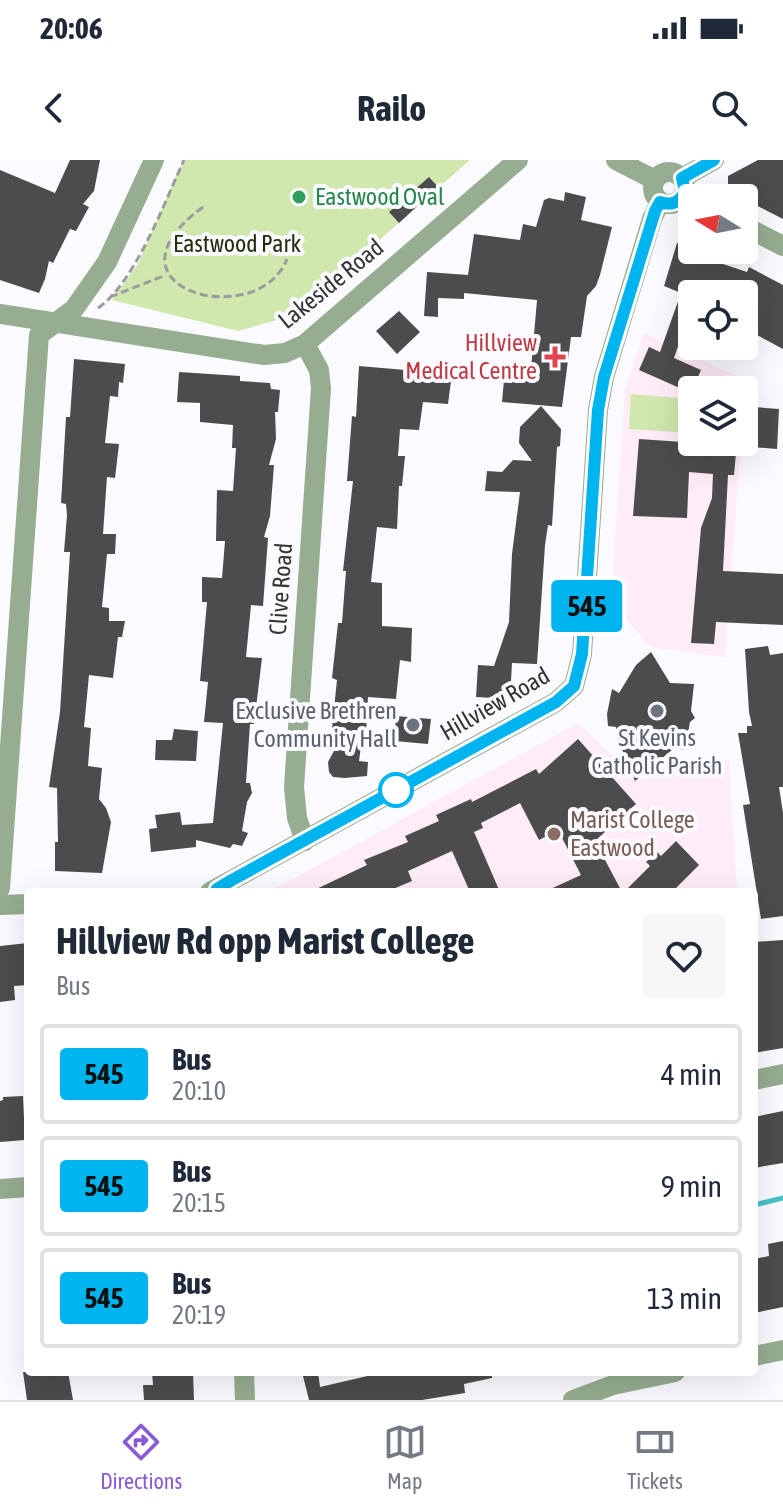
<!DOCTYPE html>
<html lang="en">
<head>
<meta charset="utf-8">
<style>
	body { margin:0; font-family:"Asap Condensed",sans-serif; background:#f6f6f7; color:#1f2937; height:100vh; display:flex; flex-direction:column; font-size:30px; white-space:nowrap }
	* { box-sizing:border-box; margin:0 }
	p { font-size:26px; color:#747a83 }
	.icon { flex:none; width:44px; height:44px; fill:none; stroke:currentColor; stroke-width:2; stroke-linecap:round; stroke-linejoin:round }
	.map { position:relative; flex:1; overflow:hidden }
	.drawer { position:absolute; left:24px; top:728px; width:734px; height:488px; display:flex; flex-direction:column; background:#fff; border-radius:8px; box-shadow:0 8px 32px #0002 }
	.drawer>* { flex:none }
	.badge { padding:0 16px; border-radius:6px; font-size:28px; line-height:52px }
	.needle { width:52px; rotate:280deg }
	.controls { position:absolute; left:678px; top:24px; display:grid; gap:16px }
	.controls a { display:grid; place-items:center; width:80px; height:80px; border-radius:8px; background:#fff; box-shadow:0 8px 32px #0002; font-size:40px }
	.map>.badge { position:absolute; translate:-50% -50%; box-shadow:0 0 0 4px #fff }
	.round { display:grid; place-items:center; flex:none; width:84px; height:84px; border-radius:8px; background:#f6f6f7 }
	.summary { display:flex; align-items:center; justify-content:space-between; height:136px; padding:0 32px }
	h1 { font-size:38px; font-weight:700; line-height:60px }
	ul { padding:0; list-style:none }
	li { display:flex; align-items:center; gap:24px; height:100px; margin:0 16px 12px; padding:0 16px; border:4px solid #e0e1e3; border-radius:8px }
	li div { flex:1 }
	li b { display:block; font-size:30px }
	li em { font-style:normal }
	li .badge { min-width:88px; font-weight:700; text-align:center }
	.status { display:flex; justify-content:space-between; align-items:center; height:56px; padding:0 40px; background:#fff; direction:ltr }
	.status svg { height:22px; fill:currentColor }
	header { display:flex; justify-content:space-between; align-items:center; height:104px; padding:0 32px; background:#fff; font-size:36px; font-weight:700 }
	.tab-bar { display:flex; justify-content:space-around; align-items:center; height:112px; border-top:2px solid #e0e1e3; background:#fff; font-size:22px; color:#747a83 }
	.tab-bar a { display:grid; justify-items:center; gap:4px }
	.tab-bar .active { color:#885bd5 }
	.map>svg:first-child { display:block }
</style>
</head>
<body>
<div class="status"><b>20:06</b><svg viewBox="0 0 49 12"><path d="M0 12V9h3v3zM5 12V6h3v6zM10 12V3h3v9zM15 12V0h3v12zM26 1h20v11H26zM47 4h2v5h-2z"/></svg></div>
<header><svg class="icon" aria-label="back" viewBox="0 0 24 24"><path d="M15 5l-7 7 7 7"/></svg>Railo<svg class="icon" aria-label="search" viewBox="0 0 24 24"><circle cx="10" cy="10" r="6"/><path d="M15 15l6 6"/></svg></header>
<div class="map">
<svg width="783" height="1240" viewBox="0 0 783 1240">
	<rect width="100%" height="100%" fill="#fbfbff"/>
	<path fill="#feecf6" d="M644 173 745 220 744 239V230H692V282H741L725 497 650 487 611 441 625 231Z
		M578 563 638 620 729 601 737 732H269Z"/>
	<path fill="#d0e7ae" d="M183 0H470L295 155 238 171 112 140 138 104Z
		M631 234 692 239V273L629 269Z"/>
	<g fill="none" stroke-linecap="round" stroke-linejoin="round">
		<path stroke="#47c2c7" stroke-width="5" d="M754 1045 783 1038"/>
	</g>
	<path fill="#4c4c4f" d="M70 0H100L94 31 83 44 89 47 76 71 70 69 53 103 49 101 45 119 39 133 0 120V10L55 33Z
		M758 0H783V59L728 31V16Z
		M429 17 438 27 399 63 389 52Z
		M565 32 586 37 581 60 612 67 600 115 596 126 587 136 581 177H571L562 247 502 242 505 208 531 209 537 140 464 133V139L438 138V157L424 156 427 112 468 115 474 74 520 80 523 64 536 67 544 40 549 38 564 41Z
		M677 83 692 88V90L703 91 702 97 747 112 749 107 783 125V189L744 168V134H692V146L674 198 701 210 691 233 639 210 649 187 660 192 681 133 664 126Z
		M399 151 420 172 397 194 376 171Z
		M74 199 125 204 123 223 119 222 118 237 110 236 105 283 119 284 115 318 107 317 103 374H116L115 394H107L102 447 109 448V461H125L122 477H118L113 518 89 515 84 567 91 568 88 606 102 608 99 639 106 648 111 662 102 713 55 711V682H58L57 628 49 627 60 552 70 392H64L67 355 66 344 61 343 66 257H70Z
		M359 206 417 211 416 219 451 221 448 244 423 242 419 270 400 269 398 296H405L402 326H399L397 369 377 367 371 422 382 423V466L412 468 411 502 400 500 396 539 368 537 366 572 363 571 359 601 368 602 367 616 345 618 333 617 329 612 328 602 341 578H331L337 520 332 518 338 463H342L346 411H343L353 321H347L352 256 356 257Z
		M179 212 240 216V221L270 223 271 229 280 230 278 252H275L276 279 269 305H274L270 356 264 377 268 378 263 446 251 445 246 497 262 498 254 564H250L246 623H250L252 633 247 642 242 671 248 673 242 686 233 684 230 688 196 680V687L151 692 149 669 157 668 155 655 180 652 182 665 213 663 223 563 204 562 208 522 200 521 207 442H202V417L222 418 225 381H216L217 330 233 331 236 288H232L233 265 200 262V243L177 242Z
		M541 246 561 269 560 286 557 287 552 366 548 365 545 385 537 504 512 503 510 539 476 537 478 505 494 506 509 462 512 394 520 332 485 331 487 311 502 312 513 300 532 301 519 283 520 267Z
		M753 247 779 249 777 289 751 287Z
		M639 279 712 284V282H737L734 315H728L723 411 783 414V465L716 462 714 484 691 483 701 368 712 338 713 314 689 312 687 358 633 356Z
		M768 486 770 495 783 493V627H779L783 653V756L761 759 743 645 750 644 738 573H747V566H752L749 552 745 489Z
		M651 492 670 523 694 524 691 551 695 558 690 562 685 590 673 589 635 621 619 582 616 567 608 566 607 554 612 529 619 533 636 505Z
		M396 556 431 559 428 584 394 581Z
		M174 569 198 571 196 601 155 600 156 580H172Z
		M578 579 636 644 595 681 622 732H544L581 715 558 670 539 680 520 643 481 663 483 668 474 672 500 732H470L452 691 408 711 412 721 386 732H310L367 705 364 700 408 682 405 676 439 661 436 655 471 639 472 642 536 609 539 614Z
		M676 681 699 705 672 732H624L650 706 646 702 657 692 661 696Z
		M783 780V888L754 893V782Z
		M28 783V825L14 826 15 840 0 842V786Z
		M23 936 25 980 0 982V941L3 940V937Z
		M783 951V1003L754 1008V957Z
		M783 1081V1147L754 1153V1099L769 1096 768 1084Z
		M23 1212H68L73 1240H27Z
		M152 1212H193L194 1240H144L143 1225H153Z
		M302 1212H318L320 1227 385 1212H492V1218L464 1224 465 1233 422 1240H309Z"/>
	<g fill="none" stroke-linecap="round" stroke-linejoin="round">
		<path stroke="#9b9c9e" stroke-width="3" stroke-dasharray="8 4" stroke-linecap="butt" d="M203 47C91 129 258 173 287 99
			M110 137 166 115
			M98 148C135 123 165 41 184 0"/>
		<path stroke="#96ad91" stroke-width="20" d="M616 0 655 20
			M653 28a16 16 0 1 1 32 0a16 16 0 1 1-32 0Z
			M682 18 714 0
			M744 66 783 86
			M0 154 264 195 285 193 305 184 518 0
			M305 681 297 658 294 627 321 228 319 210 305 184
			M0 728 39 175 74 149 107 102 154 0
			M210 732 556 542 574 526 582 494 598 250 604 217 652 59 660 42
			M0 745 28 744
			M754 920 783 914
			M0 1029 28 1027
			M754 1196 783 1190
			M244 1212 245 1240
			M573 1240 613 1225 675 1212"/>
	</g>
	<g fill="none" stroke-linecap="round" stroke-linejoin="round">
		<g stroke="#fff" stroke-width="18">
			<path id="line" d="M218 732 217 729 232 720 556 542 574 526 582 494 598 250 604 217 655 51 660 42C672 46 680 42 685 31L682 18 714 0"/>
		</g>
		<use href="#line" stroke="#00b5ef" stroke-width="12"/>
	</g>
	<circle fill="#2e9e5b" stroke="#fbfbff" stroke-width="3" cx="299" cy="37" r="8"/>
	<path fill="#e0444e" stroke="#fbfbff" stroke-width="3" d="M551 185h8v8h8v8h-8v8h-8v-8h-8v-8h8z"/>
	<g fill="#6b7280" stroke="#fbfbff" stroke-width="3">
		<circle cx="657" cy="551" r="8"/>
		<circle cx="413" cy="565" r="8"/>
	</g>
	<circle fill="#fff" stroke="#00b5ef" stroke-width="4" cx="396" cy="630" r="16"/>
	<circle fill="#8d6e63" stroke="#fbfbff" stroke-width="3" cx="554" cy="674" r="8"/>
	<g text-anchor="middle" stroke-width="8" stroke-linejoin="round" paint-order="stroke">
		<g font-size="24" fill="#27864d" stroke="#fbfbff" text-anchor="start">
			<text x="315" y="45">Eastwood Oval</text>
		</g>
		<g font-size="24" fill="#232f0e" stroke="#fbfbff">
			<text x="237" y="92">Eastwood Park</text>
		</g>
		<g font-size="24" fill="#333435" stroke="#fbfbff">
			<text transform="translate(331 124) rotate(-39)" y="8">Lakeside Road</text>
			<text transform="translate(281 429) rotate(-86)" y="8">Clive Road</text>
			<text transform="translate(495 544) rotate(-30)" y="8">Hillview Road</text>
		</g>
		<g font-size="24" fill="#be3a42" stroke="#fbfbff" text-anchor="end">
			<text x="537" y="191">Hillview<tspan x="537" dy="28">Medical Centre</tspan></text>
		</g>
		<g font-size="24" fill="#5b616d" stroke="#fbfbff" text-anchor="end">
			<text x="397" y="559">Exclusive Brethren<tspan x="397" dy="28">Community Hall</tspan></text>
			<text x="657" y="586" text-anchor="middle">St Kevins<tspan x="657" dy="28">Catholic Parish</tspan></text>
		</g>
		<g font-size="24" fill="#785e54" stroke="#fbfbff" text-anchor="start">
			<text x="570" y="668">Marist College<tspan x="570" dy="28">Eastwood</tspan></text>
		</g>
	</g>
</svg>
<div class="controls">
<a><svg class="needle" viewBox="-14 -14 28 28"><path d="M0-13l5 13h-10z" fill="#e53935"/><path d="M0 13l5-13h-10z" fill="#747a83"/></svg></a>
<a><svg class="icon" aria-label="locate" viewBox="0 0 24 24"><circle cx="12" cy="12" r="6"/><path d="M12 2v4M12 18v4M2 12h4M18 12h4"/></svg></a>
<a><svg class="icon" aria-label="layers" viewBox="0 0 24 24"><path d="M12 4l9 5-9 5-9-5zM3 14l9 5 9-5"/></svg></a>
</div>
<b class="badge" style="left:587px;top:446px;background:#00b5ef;color:#111">545</b>
<section class="drawer">
<div class="summary"><div><h1>Hillview Rd opp Marist College</h1><p>Bus</p></div><a class="round"><svg class="icon" aria-label="heart" viewBox="0 0 24 24"><path d="M12 20l-8-8c-3-5 5-10 8-4 3-6 11-1 8 4z"/></svg></a></div>
<ul>
<li><span class="badge" style="background:#00b5ef;color:#111">545</span><div><b>Bus</b><p>20:10</p></div><em>4 min</em></li>
<li><span class="badge" style="background:#00b5ef;color:#111">545</span><div><b>Bus</b><p>20:15</p></div><em>9 min</em></li>
<li><span class="badge" style="background:#00b5ef;color:#111">545</span><div><b>Bus</b><p>20:19</p></div><em>13 min</em></li>
</ul>
</section>
</div>
<nav class="tab-bar">
<a class="active"><svg class="icon" aria-label="directions" viewBox="0 0 24 24"><path d="M12 3l9 9-9 9-9-9zM9 14v-3h6M13 9l2 2-2 2"/></svg>Directions</a>
<a><svg class="icon" aria-label="map" viewBox="0 0 24 24"><path d="M3 6l6-2 6 2 6-2v14l-6 2-6-2-6 2zM9 4v14M15 6v14"/></svg>Map</a>
<a><svg class="icon" aria-label="tickets" viewBox="0 0 24 24"><path d="M3 7h18v10H3zM15 7v10"/></svg>Tickets</a>
</nav>
</body>
</html>
